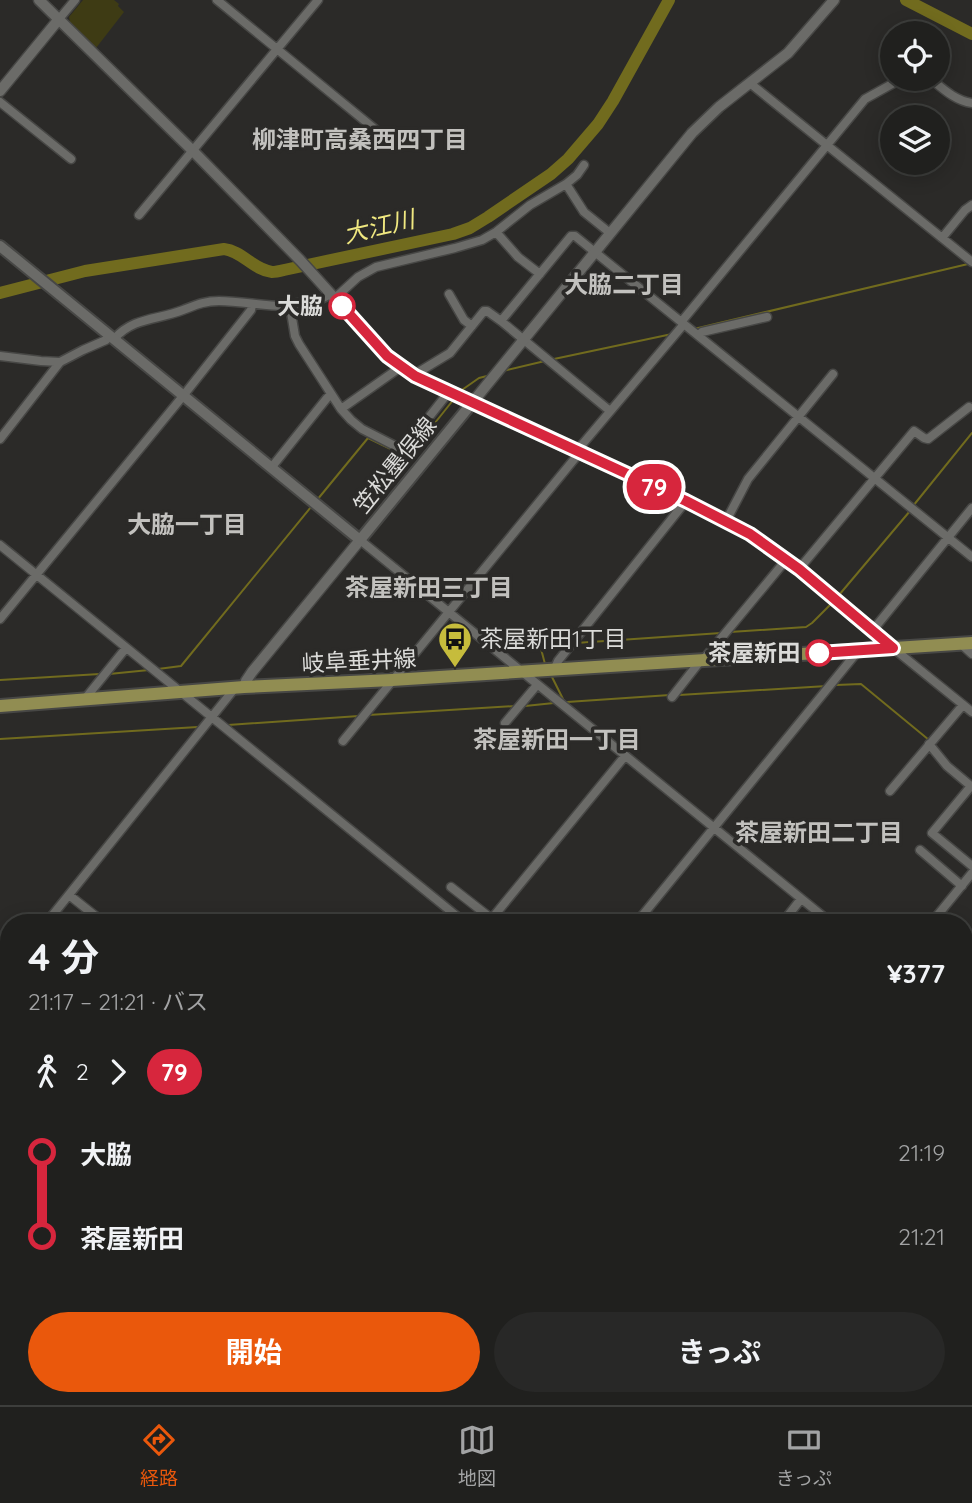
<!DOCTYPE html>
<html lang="ja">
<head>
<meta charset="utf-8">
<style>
	body { margin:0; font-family:Quicksand,"Noto Sans JP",sans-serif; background:#282827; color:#f1f3f6; height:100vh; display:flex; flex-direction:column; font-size:26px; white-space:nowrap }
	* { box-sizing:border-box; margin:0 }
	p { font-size:23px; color:#a2a3a4 }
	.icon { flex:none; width:38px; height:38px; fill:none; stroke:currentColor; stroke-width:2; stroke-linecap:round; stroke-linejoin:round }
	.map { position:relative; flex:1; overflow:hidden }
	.panel { position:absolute; left:0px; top:914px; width:973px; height:492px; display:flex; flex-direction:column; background:#20201e; border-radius:28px 28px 0 0; box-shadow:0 4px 18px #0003,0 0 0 2px #3d3e3c }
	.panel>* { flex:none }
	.badge { padding:0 14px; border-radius:23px; font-size:24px; line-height:46px }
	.tools { position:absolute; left:880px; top:21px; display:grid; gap:14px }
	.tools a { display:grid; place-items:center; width:70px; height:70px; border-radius:50%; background:#20201e; box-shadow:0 4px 18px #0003,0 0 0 2px #3d3e3c; font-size:35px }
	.map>.badge { position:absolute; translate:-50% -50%; box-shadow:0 0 0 4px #fff }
	.legs { display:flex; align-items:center; gap:10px; height:77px; padding:0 28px; font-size:23px }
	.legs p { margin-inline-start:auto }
	.summary { display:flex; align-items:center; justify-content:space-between; height:119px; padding:0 28px }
	h1 { font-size:38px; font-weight:700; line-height:52px }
	.button { display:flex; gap:14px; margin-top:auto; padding:14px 28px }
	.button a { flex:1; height:80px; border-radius:42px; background:#ea580c; color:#fff; font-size:28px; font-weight:700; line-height:80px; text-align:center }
	.button a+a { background:#282827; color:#f1f3f6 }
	ul { padding:0 28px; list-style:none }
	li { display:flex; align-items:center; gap:24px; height:84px; font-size:26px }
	li i { display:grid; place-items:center; width:10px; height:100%; margin:0 9px; background:currentColor }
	li i::after { content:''; width:18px; height:18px; margin:-9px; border:5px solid; border-radius:50%; background:#20201e }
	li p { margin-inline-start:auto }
	li:first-child i { background:linear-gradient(#0000 50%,currentColor 0) }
	li:last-child i { background:linear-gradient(currentColor 50%,#0000 0) }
	.tab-bar { display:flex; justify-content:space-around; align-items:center; height:98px; border-top:2px solid #3d3e3c; background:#20201e; font-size:19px; color:#a2a3a4 }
	.tab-bar a { display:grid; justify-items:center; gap:4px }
	.tab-bar .on { color:#ea580c }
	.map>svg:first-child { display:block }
</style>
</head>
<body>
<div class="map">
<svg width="972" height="1405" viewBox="0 0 972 1405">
	<rect width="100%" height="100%" fill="#2b2a28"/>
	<path fill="#3e3b14" d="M83 0H114L119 4 118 6 124 12 96 48 70 22 69 17Z"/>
	<path fill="#716b1e" d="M972 1259V1405H0V1403L16 1399 18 1396H964V1263Z"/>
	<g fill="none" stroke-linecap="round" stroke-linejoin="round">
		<path stroke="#716b1e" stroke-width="2" d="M694 329 968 264
			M554 359 672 334
			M503 371 545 361
			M459 392 479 378 487 376
			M317 500 368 438 405 456 411 453 454 399
			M913 506 972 433
			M839 595 910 511
			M730 632 806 627 812 623 833 602
			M576 643 721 633
			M545 664 540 645 567 643
			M158 669 181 666 311 507
			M109 674 149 670
			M551 675 564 701
			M0 680 100 674
			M836 685 861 684 929 740
			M679 695 827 686
			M567 702 670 695
			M525 706 554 703
			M368 715 516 706
			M228 725 359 716
			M0 739 198 727"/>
		<path stroke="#716b1e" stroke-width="12" d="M906 0 972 34
			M0 293 85 271 224 249C242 251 254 270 272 272 276 272 280 271 284 270L453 234 470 228 488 217 551 174 568 159 598 124 613 101 669 0
			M0 1374 9 1375"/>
		<g stroke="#474745" stroke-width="11">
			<path id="minor" d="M217 0 376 130
				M59 19 75 0
				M908 79 917 81 921 79
				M931 79C943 89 956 101 972 103
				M751 84 972 262
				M0 102 71 159
				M566 184 584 212 610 233
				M139 215 318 0
				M496 232 518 257 540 274
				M942 238 965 210 972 205
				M449 294 464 320 472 326
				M335 298 358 277 376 267 455 248 482 240 496 232 530 205 566 184 577 175 584 165
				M290 306 295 336 299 344 341 409 351 420 362 429 403 450 448 393
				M501 321 610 411
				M682 321 865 99 901 79
				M699 336 702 332 767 317
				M114 339C133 317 158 320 183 310 196 305 204 301 219 301 243 301 266 307 290 306L292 304 321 299 331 294
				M0 356 41 361 60 362
				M415 376 417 373 450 353 484 311H487L501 321 571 236H575L972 557
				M341 409 395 371 399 366
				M0 439 60 362 83 350 106 340 109 336
				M271 468 327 398 331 394
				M726 521 748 479 833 374
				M360 540 830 922
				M0 545 464 922
				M799 569 914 431 924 438 928 439 969 407
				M0 619 183 396 251 310 252 305
				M873 630 972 508
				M961 644 972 654
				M893 648 972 712
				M703 660 786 560
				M554 670 558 661 686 501
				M672 697 701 660
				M84 700 126 648
				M505 723 537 685
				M343 741 576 457 580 447 684 324
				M929 744 947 766 972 787
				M971 786 932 833 972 866
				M890 791 963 705
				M920 850 962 886
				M451 887 492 919
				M69 895 103 922
				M47 922 235 688
				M489 922 625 756
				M637 922 858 651
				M783 922 801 899
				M932 922 972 873
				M0 981 9 970
				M964 1030 972 1025
				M964 1156 972 1151
				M0 1195 5 1185
				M0 1245 9 1248
				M0 1302H9"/>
		</g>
		<g stroke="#474745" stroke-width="13">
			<path id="tertiary" d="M39 0 193 151 300 260 387 356 415 376 472 403 692 133 719 107 788 53 834 0
				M0 91 59 19
				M244 687 246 681 252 672 360 540
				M964 1064 972 1059
				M0 1316H9"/>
		</g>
		<g stroke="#474745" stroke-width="14">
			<path id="secondary" d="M0 246 360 540 472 403 726 521C787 555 841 602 893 648"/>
		</g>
		<g stroke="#474745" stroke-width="16">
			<path id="primary" d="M0 706 244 687 392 680 972 643"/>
		</g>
		<use href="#minor" stroke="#6b6b68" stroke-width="8"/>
		<use href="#tertiary" stroke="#6b6b68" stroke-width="10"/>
		<use href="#secondary" stroke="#6b6b68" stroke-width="10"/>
		<use href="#primary" stroke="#918d52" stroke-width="12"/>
	</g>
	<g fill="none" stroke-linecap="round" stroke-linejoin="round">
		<g stroke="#fff" stroke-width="16">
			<path id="line-1" d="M342 306 387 356 415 376 686 501 750 534 799 569 893 648 819 653"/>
		</g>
		<use href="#line-1" stroke="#d7263d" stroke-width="10"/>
	</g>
	<defs>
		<g id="bus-pin" transform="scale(1.75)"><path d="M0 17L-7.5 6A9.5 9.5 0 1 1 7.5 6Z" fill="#c6bc3c" stroke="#2b2a28"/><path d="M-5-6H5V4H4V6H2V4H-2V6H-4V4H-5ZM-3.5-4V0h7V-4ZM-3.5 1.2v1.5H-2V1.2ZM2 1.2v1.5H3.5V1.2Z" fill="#111"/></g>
	</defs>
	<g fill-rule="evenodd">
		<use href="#bus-pin" x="455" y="639"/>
	</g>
	<g fill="#fff" stroke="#d7263d" stroke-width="3.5">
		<circle cx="342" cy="306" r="12"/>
		<circle cx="819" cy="653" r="12"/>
	</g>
	<g text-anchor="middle" stroke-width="7" stroke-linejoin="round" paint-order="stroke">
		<g font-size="23" font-weight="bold" fill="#dbdbd9" stroke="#2b2a28" text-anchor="end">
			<text x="323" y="314">大脇</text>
			<text x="800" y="661">茶屋新田</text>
		</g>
		<g font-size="23" fill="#dbdbd9" stroke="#2b2a28">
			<text transform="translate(395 465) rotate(-51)" y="8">笠松墨俣線</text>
			<text transform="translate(359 661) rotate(-3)" y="8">岐阜垂井線</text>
		</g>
		<g font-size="23" fill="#dbdbd9" stroke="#2b2a28" text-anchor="start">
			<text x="480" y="647">茶屋新田1丁目</text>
		</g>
		<g font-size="24" font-weight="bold" fill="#c2c1be" stroke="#2b2a28">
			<text x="360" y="148">柳津町高桑西四丁目</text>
			<text x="624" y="293">大脇二丁目</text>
			<text x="187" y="533">大脇一丁目</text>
			<text x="429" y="596">茶屋新田三丁目</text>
			<text x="557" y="748">茶屋新田一丁目</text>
			<text x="819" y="841">茶屋新田二丁目</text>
		</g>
		<g font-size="24" font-style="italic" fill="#f0e880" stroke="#2b2a28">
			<text transform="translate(379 227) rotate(-13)" y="8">大江川</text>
		</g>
	</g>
</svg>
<div class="tools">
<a><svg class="icon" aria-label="locate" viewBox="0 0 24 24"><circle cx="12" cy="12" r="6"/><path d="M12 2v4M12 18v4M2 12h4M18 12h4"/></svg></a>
<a><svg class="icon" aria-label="layers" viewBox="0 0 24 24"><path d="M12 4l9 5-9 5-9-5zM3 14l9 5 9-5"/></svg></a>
</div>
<b class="badge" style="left:654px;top:487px;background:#d7263d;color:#fff">79</b>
<section class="panel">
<div class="summary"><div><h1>4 分</h1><p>21:17 – 21:21 · バス</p></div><b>¥377</b></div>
<div class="legs"><svg class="icon" aria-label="walk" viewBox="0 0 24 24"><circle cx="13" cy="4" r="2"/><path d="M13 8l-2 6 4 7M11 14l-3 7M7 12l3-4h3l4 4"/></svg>2<svg class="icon" aria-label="forward" viewBox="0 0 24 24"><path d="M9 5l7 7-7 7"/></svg><b class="badge" style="background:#d7263d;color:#fff">79</b></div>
<ul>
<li><i style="color:#d7263d"></i><b>大脇</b><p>21:19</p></li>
<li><i style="color:#d7263d"></i><b>茶屋新田</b><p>21:21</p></li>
</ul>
<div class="button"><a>開始</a><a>きっぷ</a></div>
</section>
</div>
<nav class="tab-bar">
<a class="on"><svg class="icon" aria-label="directions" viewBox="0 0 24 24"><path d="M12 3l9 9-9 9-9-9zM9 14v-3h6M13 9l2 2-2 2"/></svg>経路</a>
<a><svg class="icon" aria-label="map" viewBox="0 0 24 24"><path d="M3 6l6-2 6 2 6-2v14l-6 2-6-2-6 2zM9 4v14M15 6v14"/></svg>地図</a>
<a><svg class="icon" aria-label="tickets" viewBox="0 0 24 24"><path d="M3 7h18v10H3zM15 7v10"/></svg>きっぷ</a>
</nav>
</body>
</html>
